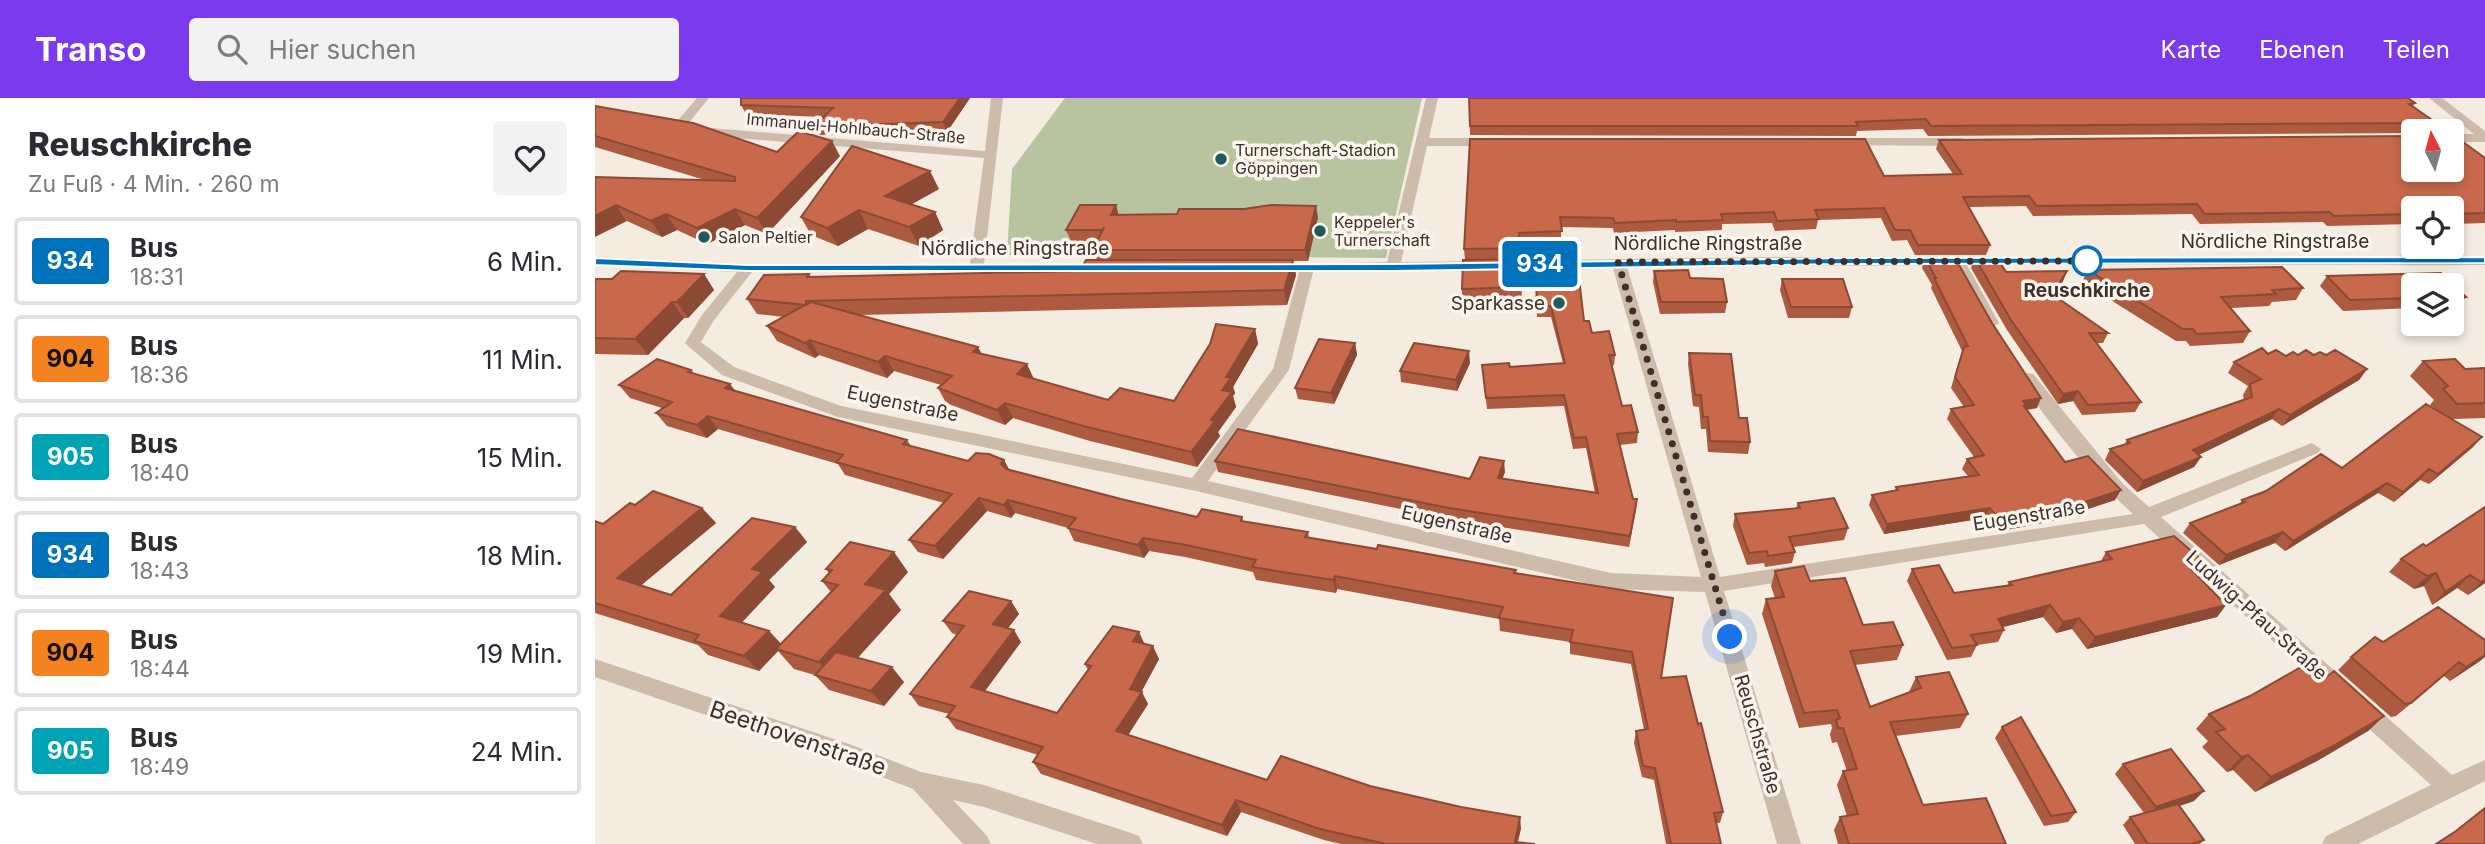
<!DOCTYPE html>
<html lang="de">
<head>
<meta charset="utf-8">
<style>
	body { margin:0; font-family:Inter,sans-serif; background:#f2f2f3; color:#2b2b33; height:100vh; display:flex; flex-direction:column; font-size:26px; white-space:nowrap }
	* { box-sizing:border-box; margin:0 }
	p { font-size:23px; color:#7c7c81 }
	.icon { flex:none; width:38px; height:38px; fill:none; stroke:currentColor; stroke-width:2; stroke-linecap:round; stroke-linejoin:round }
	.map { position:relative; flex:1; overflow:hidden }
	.panel { display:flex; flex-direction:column; background:#fff; width:595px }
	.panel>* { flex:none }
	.badge { padding:0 14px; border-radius:5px; font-size:24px; line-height:46px }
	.needle { width:46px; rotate:354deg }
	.tools { position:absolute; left:1806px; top:21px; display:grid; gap:14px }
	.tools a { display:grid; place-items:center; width:63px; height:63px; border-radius:7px; background:#fff; box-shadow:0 4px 10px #0003; font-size:35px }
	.you { position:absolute; width:35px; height:35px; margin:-18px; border:5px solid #fff; border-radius:50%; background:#1a73e8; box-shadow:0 0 0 10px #1a73e833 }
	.map>.badge { position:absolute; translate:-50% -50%; box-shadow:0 0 0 4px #fff }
	.round { display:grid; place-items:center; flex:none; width:74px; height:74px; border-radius:7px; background:#f2f2f3 }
	.summary { display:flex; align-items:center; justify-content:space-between; height:119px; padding:0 28px }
	h1 { font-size:33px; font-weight:800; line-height:52px }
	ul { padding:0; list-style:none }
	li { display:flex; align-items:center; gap:21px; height:88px; margin:0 14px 10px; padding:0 14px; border:4px solid #e1e1e2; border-radius:7px }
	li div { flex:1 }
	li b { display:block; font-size:26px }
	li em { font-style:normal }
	li .badge { min-width:77px; font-weight:700; text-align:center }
	header { display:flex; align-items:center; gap:42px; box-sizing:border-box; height:98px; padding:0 35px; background:#7c3aed; color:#fff }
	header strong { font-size:33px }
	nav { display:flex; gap:38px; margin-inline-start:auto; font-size:24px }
	.search { width:490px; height:63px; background:#f2f2f3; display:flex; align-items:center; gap:18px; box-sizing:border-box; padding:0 24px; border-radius:7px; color:#7c7c81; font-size:26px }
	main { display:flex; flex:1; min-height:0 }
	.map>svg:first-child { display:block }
</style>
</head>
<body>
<header>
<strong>Transo</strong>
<div class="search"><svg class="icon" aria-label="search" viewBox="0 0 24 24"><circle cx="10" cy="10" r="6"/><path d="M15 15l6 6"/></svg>Hier suchen</div>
<nav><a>Karte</a><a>Ebenen</a><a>Teilen</a></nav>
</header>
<main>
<section class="panel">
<div class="summary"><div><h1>Reuschkirche</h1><p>Zu Fuß · 4 Min. · 260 m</p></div><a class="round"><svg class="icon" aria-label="heart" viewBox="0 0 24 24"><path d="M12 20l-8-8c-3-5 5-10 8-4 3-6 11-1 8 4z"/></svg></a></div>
<ul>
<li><span class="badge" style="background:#0072bc;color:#fff">934</span><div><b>Bus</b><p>18:31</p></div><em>6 Min.</em></li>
<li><span class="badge" style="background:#f58220;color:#111">904</span><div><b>Bus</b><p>18:36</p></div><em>11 Min.</em></li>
<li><span class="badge" style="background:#00a3b4;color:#fff">905</span><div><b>Bus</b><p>18:40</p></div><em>15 Min.</em></li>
<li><span class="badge" style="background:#0072bc;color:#fff">934</span><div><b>Bus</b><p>18:43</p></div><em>18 Min.</em></li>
<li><span class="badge" style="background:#f58220;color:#111">904</span><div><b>Bus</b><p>18:44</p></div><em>19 Min.</em></li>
<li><span class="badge" style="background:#00a3b4;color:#fff">905</span><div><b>Bus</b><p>18:49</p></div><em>24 Min.</em></li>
</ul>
</section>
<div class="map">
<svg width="1890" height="746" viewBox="0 0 1890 746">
	<rect width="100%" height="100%" fill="#f4ebe1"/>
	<path fill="#b8c4a0" d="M470 0H827L791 160 412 157 417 71Z"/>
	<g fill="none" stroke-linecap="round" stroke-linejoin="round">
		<path fill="#cdbbac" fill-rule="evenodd" d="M102 0H114L87 33H79V27Z
			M396 0H408L389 166H511L516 167V173L157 174 119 222 106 244 139 269 246 308 597 380 678 271 704 174 671 173V167L792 164 831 0H843L834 40H898L904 44 898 48H832L806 164 1194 159H1890V167H1372L1404 225 1396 230 1388 225 1358 167 1032 169 1125 479 1538 416C1495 377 1455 328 1424 280L1432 275 1438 276 1528 386 1554 409 1717 345 1726 351 1723 355 1566 419 1857 677 1890 662V683L1763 746H1727L1731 738 1836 687 1549 426 1129 493 1206 746H1182L1110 494 1016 491 601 393 243 319 127 277 93 248 90 245 107 217 142 174 0 167V159L146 166H375L389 60 105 37 99 33 105 29 390 53ZM1018 170 1106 479 1016 475 613 383 694 272 718 174Z
			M1834 0H1847L1890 33V44H1857V36H1879Z
			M1248 40H1367L1373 44 1367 48 1244 47V41Z
			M0 561 254 646 326 674 389 687 536 735 544 738 548 746H502L389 709 358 702 392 738 396 746H368L318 691 251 665 0 579Z"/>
	</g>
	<path fill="#ac5a40" d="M375 0 352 34 235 37H225L220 27 228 19 151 16 146 7Z
		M874 0 1820 5 1818 8 1853 33H1818V35L1333 38 1328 31 1262 33 1261 38 875 37Z
		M0 8 182 54 245 58 172 136 150 127 112 146 82 132 67 139 32 123 0 79 110 82 0 49Z
		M875 41 1289 78 1358 76 1341 51 1344 42 1890 60V125L1857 126V110H1818V126L1732 128 1728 124 1605 126 1597 116 1438 118 1431 108 1373 109 1395 147 1391 157H1320L1312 142 1297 143 1286 120 1223 122 1221 131 1180 133 1177 125 1127 126V132L1080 134V132L1019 135 1018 130 966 129V143L925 145V160L870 162 869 151Z
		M344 91 317 106 340 114 348 132 324 148 273 131 243 148 216 137 206 119Z
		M524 117 723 119 713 163H698L701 177 692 207 263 217 383 249 386 256 439 281 513 302 579 303 660 231 663 246 638 289 640 295 638 298 641 309 623 334 625 338 602 369 495 343 418 320 410 327 351 305 343 290 346 287 299 273 292 280 224 257 220 260 182 243 172 228 189 219 162 216 152 201 214 176 216 179 485 173 502 162 498 152 503 143H476L471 132Z
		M1330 160 1442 310 1431 312 1470 364 1520 402 1457 423 1401 434 1390 420 1289 436 1274 407 1277 397 1300 392 1301 389 1373 378 1367 371 1372 361 1379 359 1352 321 1356 311 1369 309 1356 290 1367 253 1336 190 1337 187 1327 170Z
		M1380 160 1411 174 1472 173 1468 183 1459 197 1513 235 1508 245H1501L1546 304 1540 314 1487 317 1478 303 1463 306 1412 232 1376 170Z
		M925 161 927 200 867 202V191Z
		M1493 172 1708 190 1701 202 1677 204 1674 208 1636 210 1655 233 1648 245 1595 248 1591 243H1581L1487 184Z
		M1059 173 1095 180 1132 204 1130 215 1065 216 1058 184Z
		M1846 175 1871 199 1863 209H1857V187H1818V210L1748 213 1725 188 1732 178Z
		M109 176 119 192 93 220H89L53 257 0 256V181H17Z
		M941 181 989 223 997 235 1020 257 1019 267 1016 268 1027 308 1043 334 1042 345 1025 347 1038 401H1042L1034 449 855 421 623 374 620 363 875 381 910 374 907 380 1000 395 991 350 978 351 969 308 892 311 887 267 915 269 968 265 956 219H942Z
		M1187 181 1257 209 1254 220H1193L1185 192Z
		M760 245 762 257 739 306 703 301 700 290Z
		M1094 255 1144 320 1155 344 1153 356 1113 354 1111 331H1106L1104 309 1098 308 1093 266Z
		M1673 256 1691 258 1731 257 1772 271 1764 282 1687 328 1677 321 1604 357 1606 359 1599 369 1542 394 1510 362 1515 351 1529 347 1532 342 1649 302 1648 297 1653 288 1633 275 1639 264Z
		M1828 263 1870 271 1890 270V320L1857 321 1878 349 1834 386 1825 382 1799 404 1783 395 1690 453 1680 445 1624 467 1588 435 1595 425 1645 406 1647 402 1747 370 1839 310 1835 307 1839 302 1815 278Z
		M875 265 862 293 806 284 805 273Z
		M96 272 100 276 141 294 312 342 316 348 373 363 409 362 414 372 526 401 602 419H647L648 423 713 434 714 440 921 472V476L1078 500 1066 580 1103 626 1128 714 1125 725H1121L1126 746H1071L1059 682 1047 679 1039 645 1041 633 1049 632 1036 566 975 556V544L905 533 904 521 742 491 741 495 661 482 658 474 590 459 554 453 549 460 479 443 473 430 420 415 416 420 392 413 348 461 323 454 314 442 349 405 250 377 243 366 123 331 112 340 72 328 61 315 67 310 35 300 24 287Z
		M1203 405 1253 430 1249 442 1198 449 1200 454 1197 465 1170 469 1169 465 1152 467 1138 428 1140 416 1201 410Z
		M40 407 107 410 121 425 46 487 76 497 200 429 212 444 174 482 180 489 147 524 174 533 186 546 236 494 227 483 234 475 231 471 313 474 294 496 306 512 263 559 309 584 289 608 234 592 220 577 199 571 183 553 164 573 113 557 103 547 0 515V423L8 426Z
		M1828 446 1890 485 1873 497 1862 490 1837 507 1829 488 1819 491 1794 474 1806 461Z
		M1511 454 1609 464 1600 476 1631 507 1622 519 1492 551 1477 531 1461 535 1448 519 1408 529 1409 532 1403 544 1382 547 1376 559 1352 562 1312 483 1317 471 1359 495 1412 488 1414 484 1506 463Z
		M1180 473 1215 483 1268 527 1308 547 1302 562 1260 567 1275 609 1314 594 1321 579 1373 616 1365 630 1300 638 1328 707 1411 746H1243L1239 732 1245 719 1252 718 1242 687 1248 673H1252L1242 644 1237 645 1235 636 1237 630 1236 626 1204 630 1167 516 1171 501 1180 500 1176 488Z
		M416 503 424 516 413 530 426 544 390 593 462 615 493 572 490 566 544 534 549 546 564 561 546 594 553 606 533 637 672 682 775 688 926 730 923 744 940 746H746L729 742 646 714 632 738 446 676 438 664 443 657 361 631 352 619 354 616 324 608 315 596 362 537 357 535 348 523Z
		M1788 544 1885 563 1855 583 1849 578 1801 618 1796 619 1743 572 1756 559Z
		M1728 582 1789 618 1773 633 1722 663 1660 694 1638 672 1632 674 1607 649 1613 643 1601 631 1614 616Z
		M1407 629 1481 714 1473 724 1449 728 1400 640Z
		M1528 666 1599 703 1584 708 1609 742 1605 746H1540L1528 727 1535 719 1549 715 1520 676Z"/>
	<path fill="#8c4a34" d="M365 0H375L352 34 348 24Z
		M237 43 245 58 172 136 162 120Z
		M335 73 344 91 299 116 290 98Z
		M21 107 32 123 0 139V118Z
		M521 107 524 118 516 117Z
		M721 108 723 119 713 163 710 152Z
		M140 111 150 127 112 146 102 130Z
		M264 112 273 131 243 148 232 130Z
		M340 114 348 132 324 148 314 129Z
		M71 116 82 132 67 139 56 123Z
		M698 162 701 177 692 207 689 192Z
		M1472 173 1468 183 1453 206 1457 196Z
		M109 176 119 192 93 220 82 204Z
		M77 204 89 220 53 257 40 241Z
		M660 231 663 246 638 289 640 295 638 298 641 309 623 334 625 338 602 369 596 354 616 322 631 279Z
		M215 242 224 257 220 260 210 245Z
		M760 245 762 257 739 306 736 295Z
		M383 249 391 264 378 254Z
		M874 253 875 265 862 293 861 282Z
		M290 258 299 273 292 280 283 264Z
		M432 266 439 281 422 276Z
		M1772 271 1764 282 1687 328 1695 317Z
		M135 286 145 299 130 290Z
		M1483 293 1478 303 1463 306 1468 296Z
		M1446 300 1442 310 1429 312 1428 303Z
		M410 305 418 320 410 327 402 312Z
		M1684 311 1677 321 1591 363 1598 352Z
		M113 318 123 331 112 340 102 327Z
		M1887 339 1878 349 1834 386 1843 376Z
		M1606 359 1599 369 1542 394 1548 383Z
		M409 362 416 375 406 366Z
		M909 363 910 374 904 391 903 380Z
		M1834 371 1825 382 1799 404 1808 394Z
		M1792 385 1783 395 1690 453 1698 443Z
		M1526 392 1520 402 1457 423 1401 434 1406 424Z
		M384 400 392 413 348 461 340 448Z
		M1042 401 1041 412 1034 449 1035 438Z
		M413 402 420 415 416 420 409 407Z
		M107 410 121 425 37 495 22 480Z
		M1395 410 1390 420 1289 436 1292 426Z
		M200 429 212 444 174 482 180 489 139 533 125 518 157 471Z
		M1688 434 1680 445 1624 467 1631 457Z
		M548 440 554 453 549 460 543 447Z
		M299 454 313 474 294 496 306 512 241 584 224 564 270 486Z
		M1609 464 1600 476 1595 470Z
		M1841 475 1829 488 1819 491 1832 478Z
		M1875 477 1862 490 1837 507 1850 494Z
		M740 478 742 491 741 495 738 482Z
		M1890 481V485L1873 497 1886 484Z
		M416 503 424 516 406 539 398 526Z
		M1455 507 1448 519 1396 532 1403 521Z
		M1631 507 1622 519 1492 551 1500 539Z
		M1484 520 1477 531 1461 535 1468 524Z
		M419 532 426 544 384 601 376 589Z
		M174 533 188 548 181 551 183 553 164 573 149 558Z
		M544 534 550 547 538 543Z
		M558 548 564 561 542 602 547 594 553 606 528 645 521 633 535 591Z
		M1890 557V559L1885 563 1855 583 1871 569Z
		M297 569 309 584 289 608 276 593Z
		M1789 618 1773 633 1722 663 1660 694 1676 679Z
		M1653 657 1638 672 1632 674 1646 659Z
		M1609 693 1599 703 1552 719 1561 709Z
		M641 702 646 714 632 738 627 727Z
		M925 719 926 730 922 746 920 744Z"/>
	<path fill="#c8694b" stroke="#8c4a34" stroke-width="2" d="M146 0H365L348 24 230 28 220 27 238 10 146 7Z
		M874 0H1813L1820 5 1814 6 1853 33H1825L1827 27 1824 25 1336 28 1331 21 1261 24 1263 28H875Z
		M0 8 98 25 182 54 204 33 237 43 162 120 140 111 102 130 71 116 56 123 21 107 0 118V79L140 83V79L0 38Z
		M1857 36 1890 60V115L1857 116V110H1818V116L1739 118 1734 114 1610 116 1602 106 1442 108 1434 98 1368 99 1395 147H1323L1315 132H1300L1289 110 1220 112 1224 121 1182 123 1179 114 1126 116 1128 122 1081 124V122L1020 125 1018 120 965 119 967 133 924 135 925 150 869 151 875 41H1270L1289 78 1367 76 1344 42 1818 38V72H1857Z
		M257 48 335 73 290 98 340 114 314 129 264 112 232 130 206 119Z
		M485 107H521L516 117 582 116 584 111H649L676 107 721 108 710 152H498L509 129 508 132H471Z
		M1330 160H1360L1397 225 1446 300 1428 303 1431 307 1429 308 1470 364 1493 358 1526 392 1463 413 1406 424 1395 410 1292 426 1277 397 1303 392 1301 389 1384 377 1372 361 1389 357 1356 311 1379 307 1360 279 1369 249 1373 248 1339 180H1341Z
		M1380 160H1402L1411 174 1472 173 1457 196 1513 235H1494L1546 304 1493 307 1483 293 1468 296 1416 222Z
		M925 161 926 189 867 191 868 162Z
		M491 162H698L689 192 211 203V207L216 204 383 249 378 254 432 266 422 276 513 302 525 290 579 303 615 246 621 226 660 231 631 279 636 280 627 292 637 294 616 322 620 323 596 354 488 328 410 305 402 312 343 290 357 278 290 258 283 264 215 242 210 245 172 228 210 207 152 201 169 177 214 176 212 179 485 173Z
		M1687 169 1708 190 1677 192 1681 196 1626 199 1655 233 1602 236 1598 231H1588L1493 172Z
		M1093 172 1095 180 1128 181 1132 204H1066L1059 173Z
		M26 173 109 176 82 204H77L40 241 0 240V181H17Z
		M1846 175 1871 199H1857V187H1818V200L1755 202 1732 178Z
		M984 180 989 223H994L997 235 1014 233 1020 257H1014L1027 308 1036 307 1043 334 1022 336 1038 401H1042L1035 438 854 410 620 363 643 331 875 381 885 359 909 363 903 380 1003 395 991 339 979 340 969 297 891 300 887 267 914 265 915 269 970 265 956 208H942L941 181Z
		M1187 181H1248L1257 209H1196Z
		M724 241 760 245 736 295 700 290Z
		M819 245 874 253 861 282 805 273Z
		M1667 250 1673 256 1681 252 1691 258 1698 254 1703 257 1711 252 1719 257 1725 254 1731 257 1740 252 1772 271 1695 317 1684 311 1598 352 1606 359 1548 383 1515 351 1535 345 1532 342 1657 299 1655 286 1666 281 1639 264Z
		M1094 255 1136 256 1144 320H1152L1155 344 1115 343 1113 319H1108L1106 297H1100Z
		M62 261 96 272 93 274 135 286 130 290 312 342 308 346 373 363 381 355 394 356 409 362 406 366 411 371 526 401 602 419 607 411 647 419 646 423 713 434 710 439 782 451 783 447 921 472 919 475 1078 500 1066 580 1091 578 1103 626 1106 625 1128 714 1119 715 1126 746H1076L1060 670 1048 668 1041 633 1053 631 1037 554 975 544 978 532 904 520 908 509 740 478 738 482 657 469 661 462 586 446 548 440 543 447 473 430 481 420 413 402 409 407 384 400 340 448 314 442 357 396 241 364 248 357 113 318 102 327 61 315 77 304 24 287Z
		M1860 261 1870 271 1890 270V305L1862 306 1848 291 1853 288 1828 263Z
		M1831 306 1887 339 1843 376 1834 371 1808 394 1792 385 1698 443 1688 434 1631 457 1595 425 1650 404 1647 402 1671 393 1726 356 1747 370Z
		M58 393 107 410 22 480 76 497 157 420 200 429 157 471 167 474 125 518 174 533 149 558 99 543 104 537 0 505V423L8 426 35 405 40 407Z
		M1239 400 1253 430 1194 439 1200 454 1173 458 1172 453 1154 455 1140 416 1205 410 1203 405Z
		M1890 409V481L1886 484 1875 477 1850 494 1841 475 1832 478 1806 461 1828 446 1831 448Z
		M1579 438 1609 464 1595 470 1631 507 1500 539 1484 520 1468 524 1455 507 1403 521 1409 532 1376 537 1382 547 1357 550 1317 471 1344 467 1359 495 1417 487 1414 484 1517 461 1511 454Z
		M255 444 299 454 270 486 291 492 224 564 181 551 243 487 227 483 237 472 231 471Z
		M1209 468 1215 483 1250 480 1268 527 1298 524 1308 547 1255 553 1275 609 1326 590 1321 579 1354 574 1373 616 1295 624 1328 707 1391 700 1411 746H1254L1245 719 1263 716 1248 673 1262 671 1248 630H1243L1241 622 1245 620 1242 612 1209 615 1171 501 1189 499 1180 473Z
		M374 493 416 503 398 526 419 532 376 589 462 615 496 568 490 566 518 528 544 534 538 543 558 548 535 591 547 594 521 633 672 682 686 658 775 688 866 709 925 719 920 744 940 746H791L725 731 641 702 627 727 438 664 448 649 352 619 360 608 315 596 369 528 348 523Z
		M1843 509 1890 542V557L1871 569 1864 564 1816 605 1810 606 1756 559 1780 539 1788 544Z
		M241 554 297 569 276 593 220 577Z
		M1706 569H1713L1728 582 1739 573 1789 618 1738 648 1676 679 1653 657 1646 659 1621 634 1630 631 1614 616 1655 598Z
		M1426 619 1481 714 1456 718 1407 629Z
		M1576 651 1609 693 1561 709 1528 666Z
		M1583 706 1609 742 1596 746H1553L1535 719Z
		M1890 710V746H1841L1861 733Z"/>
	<path fill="#0072bc" stroke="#fff" stroke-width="2" d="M1890 159V165L1252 166 798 173H153L0 167V160L153 167 798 166 1252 160Z"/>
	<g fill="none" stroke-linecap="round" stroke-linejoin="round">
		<path stroke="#3b302b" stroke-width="7" stroke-dasharray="0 12.6" d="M1135 539 1023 164 1497 163H1492"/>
	</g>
	<g fill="#1f5a5e" stroke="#fbf5ee" stroke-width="2.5">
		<circle cx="626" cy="61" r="7"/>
		<circle cx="725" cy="133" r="7"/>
		<circle cx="109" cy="139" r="7"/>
		<circle cx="964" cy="205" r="7"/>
	</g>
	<circle fill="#fff" stroke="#0072bc" stroke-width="3.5" cx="1492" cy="163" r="14"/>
	<g text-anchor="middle" stroke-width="7" stroke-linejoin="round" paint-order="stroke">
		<g font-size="16" fill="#3b302b" stroke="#fbf5ee">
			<text transform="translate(261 30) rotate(5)" y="6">Immanuel-Hohlbauch-Straße</text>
		</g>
		<g font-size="16" fill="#3b302b" stroke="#fbf5ee" text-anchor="start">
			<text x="640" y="58">Turnerschaft-Stadion<tspan x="640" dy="18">Göppingen</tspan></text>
			<text x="739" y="130">Keppeler's<tspan x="739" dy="18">Turnerschaft</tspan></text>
			<text x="123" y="145">Salon Peltier</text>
		</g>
		<g font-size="19" fill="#3b302b" stroke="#fbf5ee">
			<text x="1680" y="150">Nördliche Ringstraße</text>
			<text x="1113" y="152">Nördliche Ringstraße</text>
			<text x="420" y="157">Nördliche Ringstraße</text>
			<text transform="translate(308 305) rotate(12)" y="7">Eugenstraße</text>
			<text transform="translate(1434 417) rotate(-9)" y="7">Eugenstraße</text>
			<text transform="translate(862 426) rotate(13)" y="7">Eugenstraße</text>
			<text transform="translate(1662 517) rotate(42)" y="7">Ludwig-Pfau-Straße</text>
			<text transform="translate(1163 636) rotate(74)" y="7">Reuschstraße</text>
		</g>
		<g font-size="19" font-weight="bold" fill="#3b302b" stroke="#fbf5ee">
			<text x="1492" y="199">Reuschkirche</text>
		</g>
		<g font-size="19" fill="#3b302b" stroke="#fbf5ee" text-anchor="end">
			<text x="950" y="212">Sparkasse</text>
		</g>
		<g font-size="23" fill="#3b302b" stroke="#fbf5ee">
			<text transform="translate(203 640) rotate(19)" y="8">Beethovenstraße</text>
		</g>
	</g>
</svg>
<div class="tools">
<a><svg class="needle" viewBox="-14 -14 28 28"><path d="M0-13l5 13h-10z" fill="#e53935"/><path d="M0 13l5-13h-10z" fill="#7c7c81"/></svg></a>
<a><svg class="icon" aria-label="locate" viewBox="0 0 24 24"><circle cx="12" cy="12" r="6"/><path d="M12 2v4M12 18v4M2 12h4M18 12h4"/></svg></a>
<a><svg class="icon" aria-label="layers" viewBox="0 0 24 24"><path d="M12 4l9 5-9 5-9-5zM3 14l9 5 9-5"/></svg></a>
</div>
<div class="you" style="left:1135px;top:539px"></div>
<b class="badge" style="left:945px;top:166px;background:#0072bc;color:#fff">934</b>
</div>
</main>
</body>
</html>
